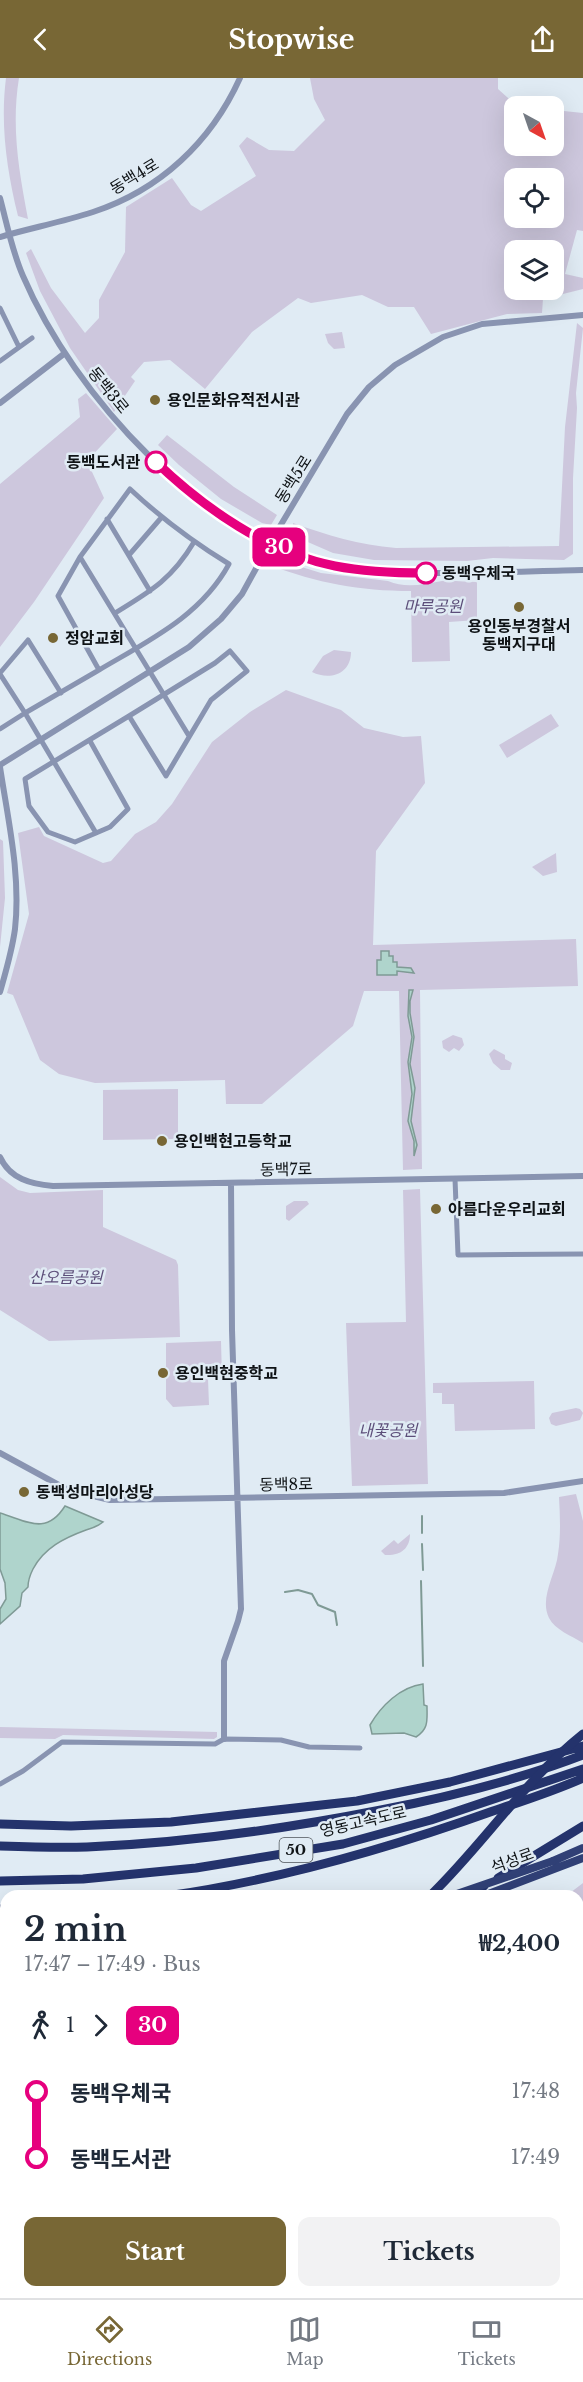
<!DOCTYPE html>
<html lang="en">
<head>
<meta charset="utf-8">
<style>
	body { margin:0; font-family:"Libre Baskerville","Noto Sans KR",serif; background:#f2f2f3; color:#1f2937; height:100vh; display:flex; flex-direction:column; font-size:22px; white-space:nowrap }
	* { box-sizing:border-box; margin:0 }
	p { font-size:20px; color:#747a83 }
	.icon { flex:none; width:33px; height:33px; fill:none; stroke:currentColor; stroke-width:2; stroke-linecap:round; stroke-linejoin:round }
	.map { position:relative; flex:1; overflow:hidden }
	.sheet { position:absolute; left:0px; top:1812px; width:584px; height:408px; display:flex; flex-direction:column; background:#fff; border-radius:18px 18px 0 0; box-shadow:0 6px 24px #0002 }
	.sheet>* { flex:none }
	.badge { padding:0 12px; border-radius:9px; font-size:21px; line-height:39px }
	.needle { width:39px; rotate:140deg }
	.fabs { position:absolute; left:504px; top:18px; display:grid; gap:12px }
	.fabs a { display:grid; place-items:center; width:60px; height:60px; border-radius:12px; background:#fff; box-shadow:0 6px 24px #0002; font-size:30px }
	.map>.badge { position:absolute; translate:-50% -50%; box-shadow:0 0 0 3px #fff }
	.legs { display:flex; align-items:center; gap:9px; height:66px; padding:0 24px; font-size:20px }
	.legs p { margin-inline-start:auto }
	.summary { display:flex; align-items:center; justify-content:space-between; height:102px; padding:0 24px }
	h1 { font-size:33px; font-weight:700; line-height:45px }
	.cta { display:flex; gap:12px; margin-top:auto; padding:12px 24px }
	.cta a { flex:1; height:69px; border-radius:12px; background:#786735; color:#fff; font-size:24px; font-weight:700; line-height:69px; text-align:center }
	.cta a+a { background:#f2f2f3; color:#1f2937 }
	ul { padding:0 24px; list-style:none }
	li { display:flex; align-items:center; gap:21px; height:66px; font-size:22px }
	li i { display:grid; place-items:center; width:9px; height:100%; margin:0 8px; background:currentColor }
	li i::after { content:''; width:15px; height:15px; margin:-8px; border:4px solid; border-radius:50%; background:#fff }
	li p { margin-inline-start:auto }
	li:first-child i { background:linear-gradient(#0000 50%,currentColor 0) }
	li:last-child i { background:linear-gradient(currentColor 50%,#0000 0) }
	header { display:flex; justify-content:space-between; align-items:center; height:78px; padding:0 24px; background:#786735; color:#fff; font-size:27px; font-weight:700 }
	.tabs { display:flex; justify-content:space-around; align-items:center; height:84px; border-top:2px solid #e0e1e3; background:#fff; font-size:16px; color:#747a83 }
	.tabs a { display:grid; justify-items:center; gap:3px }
	.tabs .active { color:#786735 }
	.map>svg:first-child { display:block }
</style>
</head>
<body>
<header><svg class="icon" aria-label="back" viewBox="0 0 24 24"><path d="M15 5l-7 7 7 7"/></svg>Stopwise<svg class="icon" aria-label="share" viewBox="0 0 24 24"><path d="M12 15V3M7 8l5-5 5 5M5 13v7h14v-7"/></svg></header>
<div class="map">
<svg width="583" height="2220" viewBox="0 0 583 2220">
	<rect width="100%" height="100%" fill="#e0ebf4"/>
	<path fill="#cdc7dd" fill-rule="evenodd" d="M6 0H19C11 49 19 93 28 141L18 138C7 93 0 47 6 0Z
		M310 0H498V11L517 28H522H514V68H554V32L583 35V153L577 152 565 196 583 200V211L543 221 542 235 507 236 431 256 414 229H388L362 217 311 225 298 220 252 254 205 311 170 282 144 284 131 299 135 303 114 334 70 270 40 213 26 175 31 171 51 210 85 255 99 240V222L125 174 126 129 172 100 191 127 201 133 256 98 239 68 247 59 269 72 294 73 325 42 314 21ZM554 100V140H514V100ZM514 172H554V212H514Z
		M577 245 583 250 576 315 577 330 573 400V476L564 482 493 480 467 483 374 482 333 475 294 458 293 445C327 457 359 467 396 470L559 468 565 349Z
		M342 254 345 270 334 271 328 265 325 256Z
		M86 315 117 351 87 383 104 420 34 524 0 569V406L80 339 78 321Z
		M167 357 234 409 277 437 271 447 262 445 221 421 179 387 158 367Z
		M279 482 321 495 388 503C406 511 424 506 442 503 453 502 466 504 477 504V542L449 544 450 583 412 584 411 513C359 513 318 505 269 487L271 484Z
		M334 572 351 574C351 596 330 603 312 594L323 578Z
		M286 612 341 632 364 650 403 659 421 658 425 705 376 773 373 867 576 861 578 908 420 912 422 1091 403 1092 399 913H364L353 948 262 1026H226L225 1002 95 1005 59 996 40 982 13 917 7 915 29 836 18 755 39 749 44 758 103 785 111 783 135 756 156 744 172 726 212 664 250 634ZM413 912 410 923V935L414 959 410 986 415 1010 411 1043 417 1067 414 1078V1063L408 1043 412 1016 408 987 412 959 408 919Z
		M551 636 559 648 507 680 499 667Z
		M0 761 3 763 5 820 0 869Z
		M556 775 557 794 543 798 532 789Z
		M453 957 462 960 464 967 459 973 454 970 449 974 443 970 442 963Z
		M494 971 505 977V981L512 985 510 992H501L493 985 489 976Z
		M178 1011V1058L174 1061 103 1062V1012Z
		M0 1099 18 1112 30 1115 103 1112V1149L176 1182 178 1187 180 1259 49 1263 0 1232Z
		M420 1111 428 1406 352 1408 346 1245 406 1244 403 1112Z
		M294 1123H307L309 1126 289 1143 286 1141V1128Z
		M221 1263 222 1300 208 1301 209 1327 173 1329 166 1321V1265Z
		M534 1303 535 1351 455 1353 454 1326H442V1315H433V1305Z
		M576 1330 580 1331 583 1335 580 1342 556 1348 551 1346 549 1340 552 1335Z
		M576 1416 583 1443V1565C572 1558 555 1552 549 1540 539 1520 556 1496 558 1476 561 1457 560 1438 559 1419Z
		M410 1456C410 1471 400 1478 385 1477L381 1473 394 1462 398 1466Z
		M0 1649 217 1654V1659L214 1661 63 1657 55 1661 0 1660Z
		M583 1805V2011L578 2009V1818H566Z
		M6 1974V2214H578V2119L583 2116 582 2220H0V1975Z"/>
	<path fill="#afd4cc" stroke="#7f9a95" stroke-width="1.5" d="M381 873H389V878H393V884H397V889L411 890 414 895 397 893V897H377V882H381Z
		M409 912H413L410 923V935L414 959 410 986 415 1010 411 1043 417 1067 414 1078V1063L408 1043 412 1016 408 984 412 959 408 938Z
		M65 1428 103 1444C98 1448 93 1450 86 1452 64 1460 44 1470 33 1491 30 1497 28 1502 28 1509L22 1515 20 1528 0 1546V1531L6 1521 5 1505 0 1491V1435C27 1443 46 1458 65 1428Z
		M423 1606 424 1627 427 1628C427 1642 429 1651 416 1659L404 1655 372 1656 370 1647C381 1628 400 1609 423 1606Z"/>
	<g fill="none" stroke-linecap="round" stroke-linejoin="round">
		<path stroke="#7f9a95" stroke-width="2" d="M422 1438V1455
			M422 1466 423 1492
			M421 1503 423 1588
			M285 1514 298 1512 312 1516 318 1527 335 1534 337 1547"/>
		<path stroke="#8994b1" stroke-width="5" d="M0 230 19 269
			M0 283 32 260
			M107 441 150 513
			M129 477 161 440
			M80 479 130 411C161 440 193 464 229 486 201 538 148 563 99 592
			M115 535C151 513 172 501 194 464
			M230 573 247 593 211 622 166 698 129 638 215 585Z
			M0 595 28 562 61 615
			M0 596 25 635 0 651
			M90 663 128 731 110 749 75 764 48 754 29 728 25 701 129 638
			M96 755 25 635 99 592 58 518 80 479 189 658
			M455 1101 458 1177 583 1176
			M0 1706 23 1693 62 1664 215 1666 224 1661 281 1662 309 1669 360 1670"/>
		<path stroke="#8994b1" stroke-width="6" d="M0 120C7 146 12 173 23 198 74 317 204 461 334 488 370 496 407 495 443 495 489 495 536 493 583 492
			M0 159C31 150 62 144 93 134 160 112 211 64 240 0
			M0 325 65 275
			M0 687 189 569 221 541 242 516 270 465 347 336 369 309 395 287 443 259 482 246 583 237
			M0 689C8 742 21 797 15 851 12 873 6 893 0 914
			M0 1079C10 1101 31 1106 53 1108L583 1098
			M0 1375 68 1412 110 1422 504 1415 583 1403
			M224 1661V1583L238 1543 241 1531 232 1252 231 1105"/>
		<path stroke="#304076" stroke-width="8" d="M553 1783 583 1770
			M483 1818 583 1780
			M0 1895 6 1894
			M0 1905 6 1904"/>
		<path stroke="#24336c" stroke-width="9" d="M0 1746 71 1748 171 1744 357 1723 450 1704 583 1668
			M0 1768C29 1769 58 1770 87 1769 186 1765 284 1751 381 1732 449 1719 518 1702 583 1677
			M498 1800 583 1748
			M0 1803 83 1801 196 1790 343 1766 431 1742 583 1691
			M167 1818C279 1802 387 1771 493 1733 523 1723 554 1713 583 1700
			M468 1818 484 1808
			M0 1831H6
			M0 1960 6 1959
			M0 1966 6 1965"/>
		<path stroke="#304076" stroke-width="8" d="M451 1818 553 1783"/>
		<path stroke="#24336c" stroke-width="9" d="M432 1816C485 1764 524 1703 583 1656"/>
	</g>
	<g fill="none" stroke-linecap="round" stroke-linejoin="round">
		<g stroke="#fff" stroke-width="14">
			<path id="line-1" d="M156 384C204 430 268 475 335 488 365 494 396 495 426 495"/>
		</g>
		<use href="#line-1" stroke="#e6007e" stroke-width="9"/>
	</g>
	<g fill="#786735" stroke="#e0ebf4" stroke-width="2">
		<circle cx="155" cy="322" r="6"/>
		<circle cx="519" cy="529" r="6"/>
		<circle cx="53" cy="560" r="6"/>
		<circle cx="162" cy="1063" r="6"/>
		<circle cx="436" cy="1131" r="6"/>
		<circle cx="163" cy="1295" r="6"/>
		<circle cx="24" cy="1414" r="6"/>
	</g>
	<g fill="#fff" stroke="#e6007e" stroke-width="3">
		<circle cx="156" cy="384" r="10"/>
		<circle cx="426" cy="495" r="10"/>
	</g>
	<g text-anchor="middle" stroke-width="5" stroke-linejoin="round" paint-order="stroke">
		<rect fill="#e0ebf4" stroke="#4e5459" stroke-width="1.5" x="279.5" y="1760" width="33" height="24" rx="4.5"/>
		<g font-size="15" font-weight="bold" fill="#0f1316">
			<text x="296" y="1777">50</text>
		</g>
		<g font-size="16" fill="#0f1316" stroke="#e0ebf4">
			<text transform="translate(134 98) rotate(-31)" y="6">동백4로</text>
			<text transform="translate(109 312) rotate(51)" y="6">동백3로</text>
			<text transform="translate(293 401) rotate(-58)" y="6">동백5로</text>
			<text transform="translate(286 1091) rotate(-1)" y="6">동백7로</text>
			<text transform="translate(286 1406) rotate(-1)" y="6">동백8로</text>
			<text transform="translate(363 1743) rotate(-13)" y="6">영동고속도로</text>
			<text transform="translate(512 1782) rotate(-20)" y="6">석성로</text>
		</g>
		<g font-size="16" font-weight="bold" fill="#0f1316" stroke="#e0ebf4" text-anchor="start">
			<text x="167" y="328">용인문화유적전시관</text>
			<text x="519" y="554" text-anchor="middle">용인동부경찰서<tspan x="519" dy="18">동백지구대</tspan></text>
			<text x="65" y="566">정암교회</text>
			<text x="174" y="1069">용인백현고등학교</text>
			<text x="448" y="1137">아름다운우리교회</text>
			<text x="175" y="1301">용인백현중학교</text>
			<text x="36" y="1420">동백성마리아성당</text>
		</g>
		<g font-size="16" font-weight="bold" fill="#0f1316" stroke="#e0ebf4" text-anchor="end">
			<text x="140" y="390">동백도서관</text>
			<text x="442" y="501" text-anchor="start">동백우체국</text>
		</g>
		<g font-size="16" font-style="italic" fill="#5c4e79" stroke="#e0ebf4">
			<text x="433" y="534">마루공원</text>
			<text x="66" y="1205">산오름공원</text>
			<text x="388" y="1358">내꽃공원</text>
		</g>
	</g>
</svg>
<div class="fabs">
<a><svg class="needle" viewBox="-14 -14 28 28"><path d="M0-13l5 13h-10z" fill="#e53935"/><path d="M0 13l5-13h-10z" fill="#747a83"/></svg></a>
<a><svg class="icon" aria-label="locate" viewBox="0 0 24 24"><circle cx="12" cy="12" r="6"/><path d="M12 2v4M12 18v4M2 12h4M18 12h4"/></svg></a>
<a><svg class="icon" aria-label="layers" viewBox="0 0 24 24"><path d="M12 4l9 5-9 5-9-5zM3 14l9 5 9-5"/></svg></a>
</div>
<b class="badge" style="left:279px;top:469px;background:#e6007e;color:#fff">30</b>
<section class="sheet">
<div class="summary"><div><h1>2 min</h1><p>17:47 – 17:49 · Bus</p></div><b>₩2,400</b></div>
<div class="legs"><svg class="icon" aria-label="walk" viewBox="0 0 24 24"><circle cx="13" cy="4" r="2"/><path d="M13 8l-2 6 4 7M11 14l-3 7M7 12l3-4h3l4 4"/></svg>1<svg class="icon" aria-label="forward" viewBox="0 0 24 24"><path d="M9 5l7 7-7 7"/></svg><b class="badge" style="background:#e6007e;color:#fff">30</b></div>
<ul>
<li><i style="color:#e6007e"></i><b>동백우체국</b><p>17:48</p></li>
<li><i style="color:#e6007e"></i><b>동백도서관</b><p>17:49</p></li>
</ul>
<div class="cta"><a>Start</a><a>Tickets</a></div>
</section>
</div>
<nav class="tabs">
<a class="active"><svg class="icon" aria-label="directions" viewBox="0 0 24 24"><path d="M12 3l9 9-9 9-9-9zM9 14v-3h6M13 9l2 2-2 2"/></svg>Directions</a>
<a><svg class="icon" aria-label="map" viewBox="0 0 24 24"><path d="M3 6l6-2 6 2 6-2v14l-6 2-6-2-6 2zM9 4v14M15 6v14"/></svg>Map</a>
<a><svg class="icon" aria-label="tickets" viewBox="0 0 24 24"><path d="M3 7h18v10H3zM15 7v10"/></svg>Tickets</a>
</nav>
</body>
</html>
